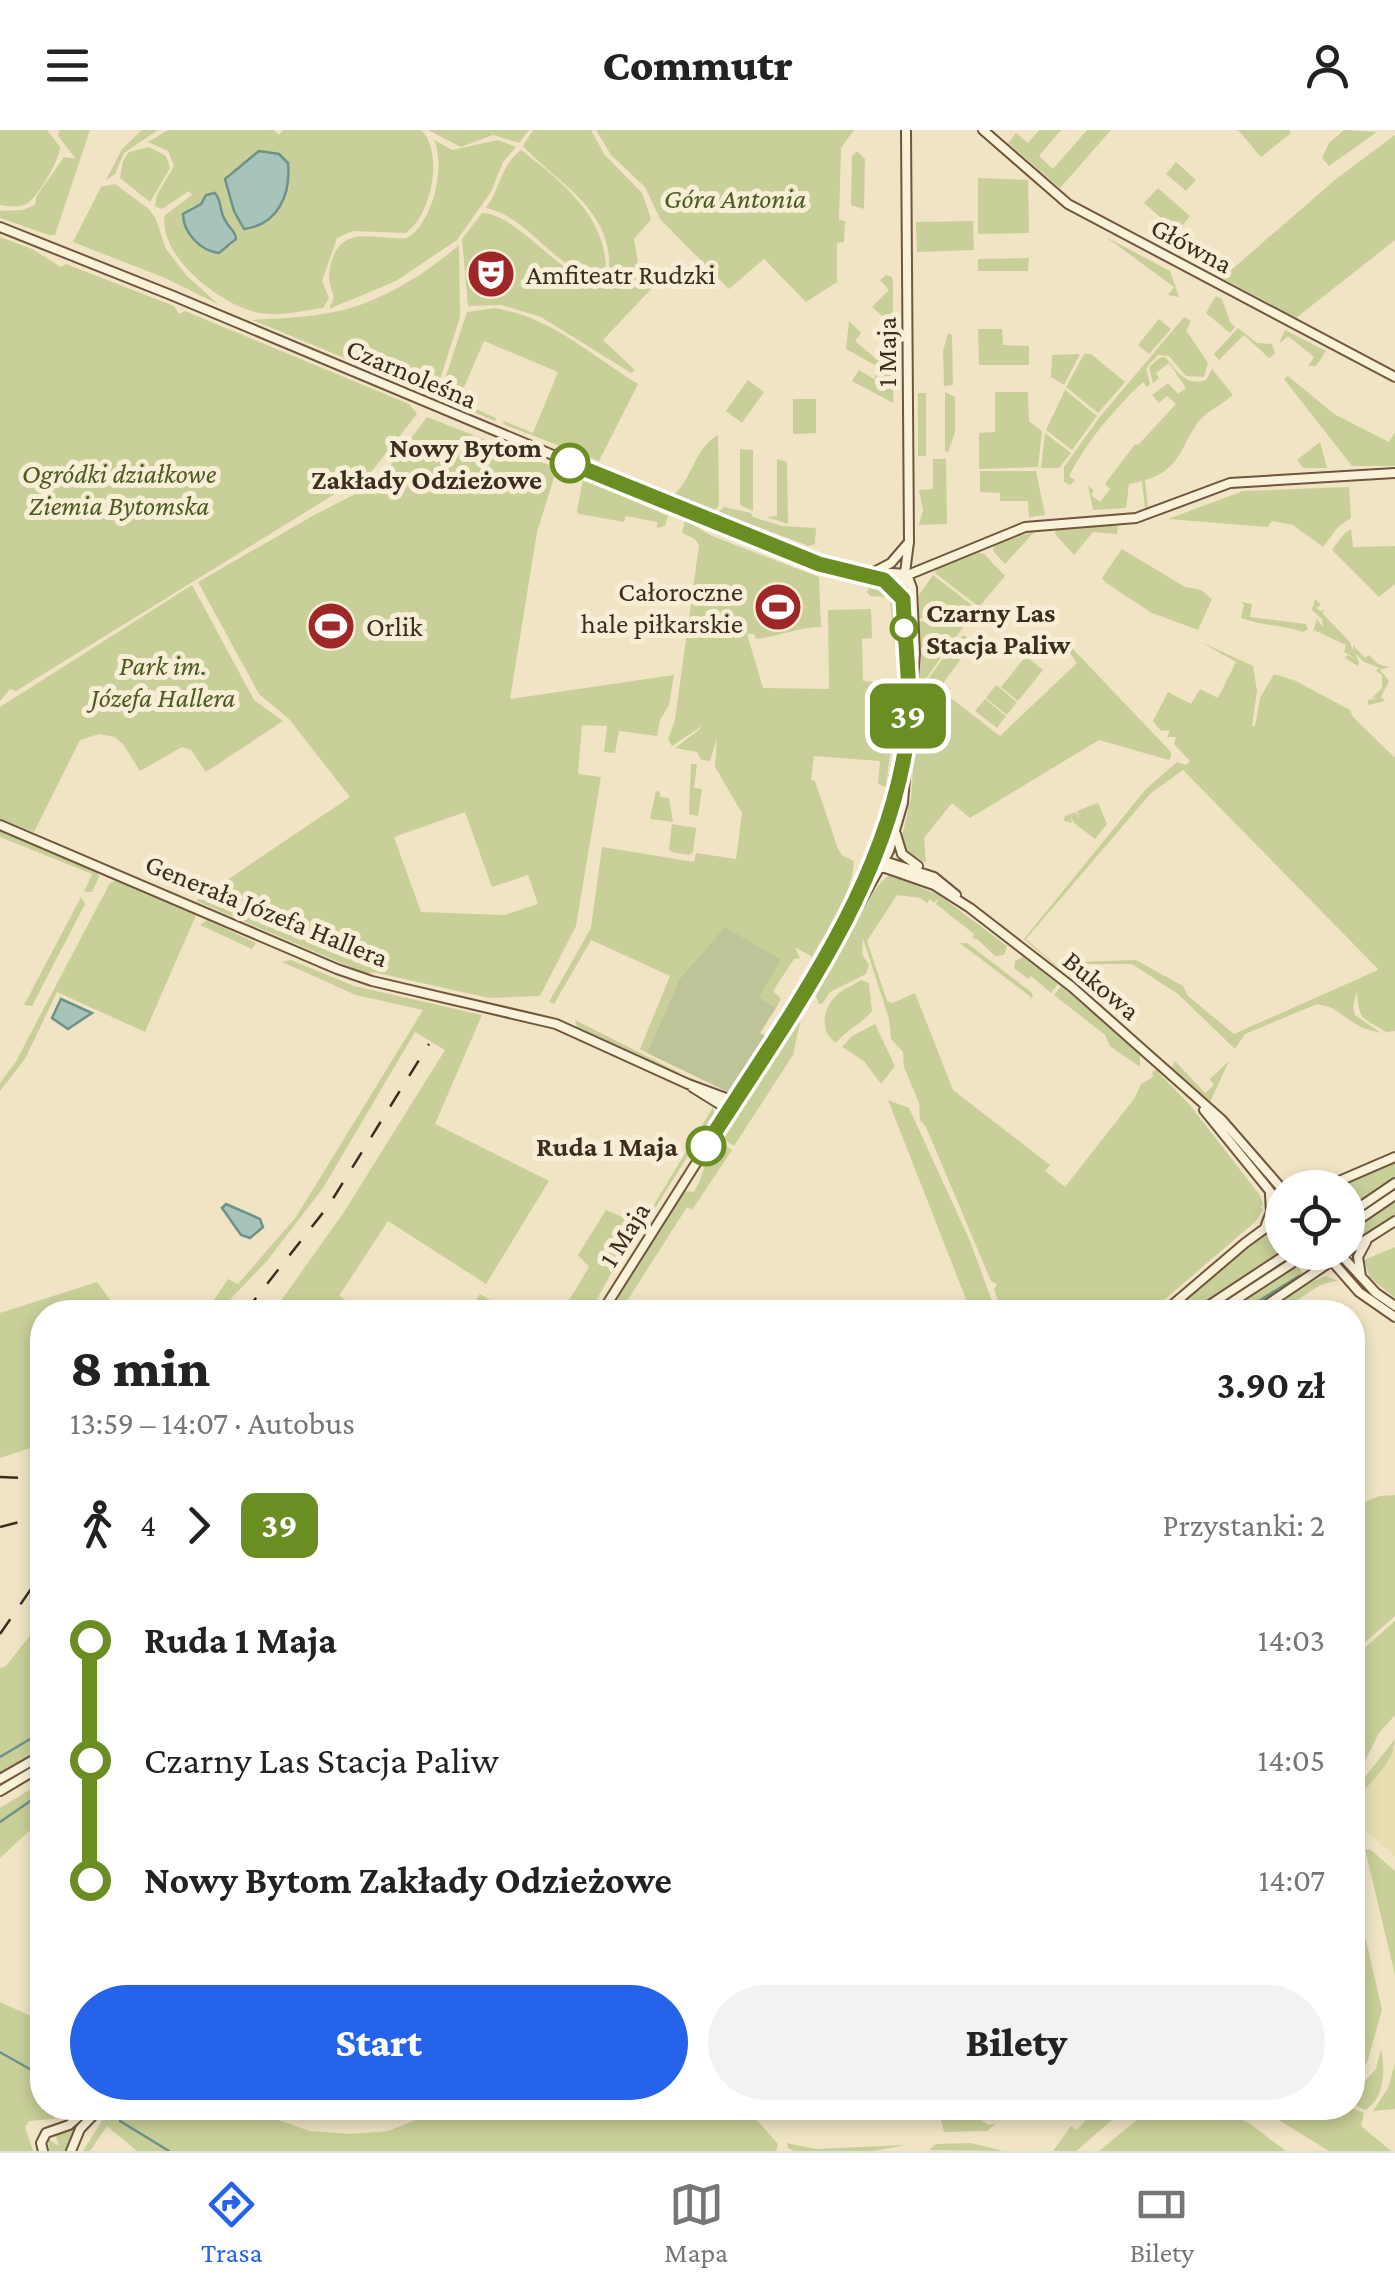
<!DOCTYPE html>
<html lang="pl">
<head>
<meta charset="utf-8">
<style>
	body { margin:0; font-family:"Crimson Pro",serif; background:#f2f2f2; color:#222; height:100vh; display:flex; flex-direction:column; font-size:38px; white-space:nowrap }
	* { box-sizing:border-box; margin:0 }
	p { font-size:32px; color:#767676 }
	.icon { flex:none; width:55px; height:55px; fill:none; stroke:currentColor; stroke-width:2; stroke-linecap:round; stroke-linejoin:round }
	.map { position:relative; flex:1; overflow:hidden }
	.details { position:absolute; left:30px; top:1170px; width:1335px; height:820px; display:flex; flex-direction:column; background:#fff; border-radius:40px; box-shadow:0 5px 15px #0003 }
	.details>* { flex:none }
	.badge { padding:0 20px; border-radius:15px; font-size:35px; line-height:65px }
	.controls { position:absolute; left:1265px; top:1040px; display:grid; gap:20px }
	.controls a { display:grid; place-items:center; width:100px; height:100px; border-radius:50%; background:#fff; box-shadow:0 5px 15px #0003; font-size:50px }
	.map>.badge { position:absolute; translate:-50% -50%; box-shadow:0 0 0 5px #fff }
	.legs { display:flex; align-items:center; gap:15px; height:110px; padding:0 40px; font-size:32px }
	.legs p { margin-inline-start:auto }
	.headline { display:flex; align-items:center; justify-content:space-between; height:170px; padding:0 40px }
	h1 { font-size:55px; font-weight:800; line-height:75px }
	.primary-button { display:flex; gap:20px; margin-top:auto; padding:20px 40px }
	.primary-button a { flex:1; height:115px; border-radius:60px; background:#2563eb; color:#fff; font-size:40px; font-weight:800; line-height:115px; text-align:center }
	.primary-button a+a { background:#f2f2f2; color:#222 }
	ul { padding:0 40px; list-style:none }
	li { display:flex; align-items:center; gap:35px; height:120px; font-size:38px }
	li i { display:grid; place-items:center; width:15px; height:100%; margin:0 12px; background:currentColor }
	li i::after { content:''; width:25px; height:25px; margin:-12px; border:8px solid; border-radius:50%; background:#fff }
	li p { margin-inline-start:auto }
	li:first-child i { background:linear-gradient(#0000 50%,currentColor 0) }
	li:last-child i { background:linear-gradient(currentColor 50%,#0000 0) }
	header { display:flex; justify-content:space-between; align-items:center; height:130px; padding:0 40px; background:#fff; font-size:45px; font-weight:800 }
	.menu { display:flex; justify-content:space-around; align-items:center; height:140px; border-top:2px solid #e0e0e0; background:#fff; font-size:28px; color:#767676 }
	.menu a { display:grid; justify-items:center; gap:5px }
	.menu .selected { color:#2563eb }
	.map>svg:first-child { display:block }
</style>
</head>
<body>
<header><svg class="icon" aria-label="menu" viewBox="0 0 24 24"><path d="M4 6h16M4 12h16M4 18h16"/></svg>Commutr<svg class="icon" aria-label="person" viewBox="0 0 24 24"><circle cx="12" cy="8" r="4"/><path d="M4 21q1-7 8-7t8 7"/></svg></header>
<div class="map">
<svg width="1395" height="2021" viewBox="0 0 1395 2021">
	<rect width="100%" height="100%" fill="#f0e4c5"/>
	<path fill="#e7deb2" d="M1395 1617V1727L1356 1692 1353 1686 1352 1671 1385 1636Z"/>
	<path fill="#c9cf98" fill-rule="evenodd" d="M0 0H47L60 17C60 29 37 69 26 74 18 78 8 76 0 75Z
		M59 0H90L55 105H49L0 88V81L22 80 35 75 36 67 64 27 76 29 58 6Z
		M142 0H158L124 23 115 44 106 50 122 19Z
		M168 0H274L279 5 283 0H421C444 22 432 85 406 103L353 101 337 108 322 151 329 168 323 178C306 180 286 185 269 184 230 184 156 127 165 85L192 65 189 61 162 79 155 76 157 65 174 36 168 21 148 12ZM259 21 234 81 227 45ZM206 65 221 73 226 94 235 102 232 115 219 123C195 120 194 97 191 77L201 74Z
		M428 0H529L519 13 493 5 461 17Z
		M533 0H591L604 24 642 63 651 89 634 109 640 145 652 158 603 210 635 240 631 243 541 187 501 175 468 176 462 109 482 83C523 83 577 175 609 140 613 79 558 54 523 16Z
		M596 0H854L841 18 839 90 845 91 844 112 837 113V152L806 172 764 129 729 159 660 89 645 57 611 25Z
		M1039 0H1061L1039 26 1053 39 1087 0H1111L1060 58 1008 13 1016 3 1028 13Z
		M1238 0H1289L1291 3 1261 27Z
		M1344 0 1377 2 1329 36 1322 28 1329 13Z
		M1395 5V110L1296 188 1222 148 1336 49Z
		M434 10 452 20 498 10 516 17 503 32 491 62 457 110 396 151 329 179 334 167C328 151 327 143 333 127 346 94 379 111 407 108 433 93 446 36 434 10Z
		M149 17 166 26 170 38 150 72 120 48 123 31 129 22Z
		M521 20C560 50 604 84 606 137L591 146C551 134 528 87 486 78 500 59 501 35 521 20Z
		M857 21 865 29 864 79 851 75 852 26Z
		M1176 32 1196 50 1186 61 1166 44Z
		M978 48 1028 50 1029 103 978 104Z
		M115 54 149 79 156 89 166 119 187 146 218 174 165 148 73 112 101 57Z
		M1158 58 1190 86 1177 102 1144 73Z
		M973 91 974 120 917 122 916 92Z
		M0 107 32 119 61 137 66 134 174 176 179 184 185 181 409 274 417 284 372 341 16 561 10 559 0 571Z
		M1106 107 1170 141 1179 167 1168 165 1174 157Z
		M459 115 460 187 435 265 252 190C277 188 304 188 329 183 374 176 425 145 459 115Z
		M1029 128 1028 141H978V129Z
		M886 145 892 147 893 154V195L872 177 889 160 880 150Z
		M1216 166 1222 169 1230 192 1235 197 1230 203 1206 183Z
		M495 178C551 187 591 225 638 254L599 331 503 294 504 291 533 303 558 242 484 211 458 271 496 288 495 291 439 267 467 182Z
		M1184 187 1191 191 1186 200 1208 233 1204 247 1186 246 1169 226 1158 225 1146 238 1150 254 1147 257 1143 252C1114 279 1087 311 1069 346L1075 350 1070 355 1064 352V337L1099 288Z
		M1159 189 1171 199 1149 224 1138 215Z
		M849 191 861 203 855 211 894 244 893 273 852 251 859 240 874 249 880 238 846 219Z
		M1238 198 1257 213 1272 214 1275 224 1269 228 1244 205 1219 230 1214 224Z
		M978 199H1002L1003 215 1029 216V235H979Z
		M1285 200 1326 221 1316 236H1308L1314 227 1288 206 1279 214Z
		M948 203 952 205 953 255 944 256 943 221Z
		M1080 224 1064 255 1051 247 1052 225Z
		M1084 224H1091L1125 252 1098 283 1066 257Z
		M1165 227C1177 241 1186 257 1206 250L1212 239 1233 265C1223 274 1207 281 1199 291 1180 316 1181 340 1145 350L1148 377 1145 379 1142 351 1129 354 1126 378 1093 380 1088 355 1094 361 1091 365 1100 372 1110 359 1105 354 1135 314 1138 315 1176 274 1167 266 1159 273 1152 265 1168 253 1178 264 1186 258 1169 233 1156 243 1159 248 1153 253 1149 237 1159 228Z
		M1288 246 1334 284 1389 312 1395 302V336H1352L1284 249Z
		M748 250 764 262 742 293 726 281Z
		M1065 260 1097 286 1072 320 1046 300Z
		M945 262 955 267V302L948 322 945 321Z
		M995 262H1028L1029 291 1042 301 1038 337 979 339V303L995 302Z
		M918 263H926V326H918Z
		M793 269H816V303L793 304Z
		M427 287 557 338 537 402 510 569 674 545 669 575 660 590 657 606 619 601 615 623 604 622 607 596 582 595 578 644 601 647 576 796 540 866 489 868 373 842 367 844 196 771 350 667 289 589 259 564 198 452 316 384 377 353ZM465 682 492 757 528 745 538 774 504 785 421 782 394 707Z
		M1045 303 1071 323 1059 338H1041Z
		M718 305 719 375 714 381 675 364C693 346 695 318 718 305Z
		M1320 312 1327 338H1303L1297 330Z
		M740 319 753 320V381L740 375Z
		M777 329 787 332 788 394 767 387 777 386Z
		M933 329H946L947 394 919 395 923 380 919 360 933 359Z
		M980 341H1036L1045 385 1029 387 1028 371H1000V363L980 362Z
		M583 349 668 386 665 396 657 398V392L626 386 624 392 579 384 577 381Z
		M1349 357 1351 388 1338 397 1323 417 1293 395 1272 391 1268 397 1168 389 1243 361Z
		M724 377 751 383 753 387 782 396 816 398 815 414 809 416 718 382Z
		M685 390 712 406 819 447 821 497C798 497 778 507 756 509L754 504H747L763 558 829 559 828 480 871 479 872 508 862 509 863 551 899 554 886 657 878 654 880 631 814 626 811 650 815 651 838 719 843 726 854 731C852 765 829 797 812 827L795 817 800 828 794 829 773 861 781 869 776 878 759 867 679 850 647 923 640 919 670 846 591 810 554 874 549 872 591 798 602 717 694 732 696 723 736 729 742 683 715 637 717 608 710 631 701 630 697 622 675 618 700 599 701 592 699 598 672 616 668 609 675 590 699 415 695 409 682 403Z
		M1118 395 1117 404 1093 402 1074 425 1055 404 1056 399Z
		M1351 399 1353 417 1395 416V454L1379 467 1332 420 1344 404Z
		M1035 401 1005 434 993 421 994 415Z
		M1122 419 1185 457 1201 460 1212 469 1198 500 1152 483 1106 453 1102 448Z
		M977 422 984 424 1005 446 979 477 935 443 936 438Z
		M933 445 977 479 966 494 919 488V465Z
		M192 455 254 570 283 591 206 642 191 620 182 617 140 641 123 614 115 607 99 604 80 610 34 702 0 689V577Z
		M870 456 886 458 894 465 898 518H895L890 471 886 467 870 466 867 462Z
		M1315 469 1321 475 1316 478 1320 481 1325 480 1322 483 1350 512 1353 521V515L1365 528 1369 525 1378 534 1389 537 1380 540 1389 551 1381 567 1385 571 1368 575V570L1379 568H1372L1382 558V545L1376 541 1379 538 1364 532 1355 523 1359 533 1358 536 1345 528 1347 525 1355 528 1344 522 1346 515 1314 500 1312 504 1317 489 1323 497 1322 489 1312 480Z
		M1241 472 1252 474 1250 487 1306 494 1308 499 1303 502C1282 495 1262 496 1241 488L1244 475Z
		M919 491 964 496 956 507 920 518Z
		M964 505 973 512 939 559 1000 606 1077 533 1066 518 1070 516 1171 622V627L1169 630 1099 610 970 688 952 673 924 708 926 733 905 720 901 710 911 668 918 563 957 509Z
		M954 509 918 560 922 520Z
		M1201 512 1253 536 1257 561 1252 596H1255L1260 568 1274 544 1296 551 1350 580 1353 587 1395 628V901L1386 902C1361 886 1359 891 1357 861L1353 877 1355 885 1381 903 1362 898 1330 877 1317 874 1245 904 1235 919 1178 864 1132 834H1075L1065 844 1024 809 1146 659 1177 632 1186 635 1190 631 1174 614 1176 607H1167L1170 600 1161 601 1153 591 1168 562 1191 574 1200 559 1218 568 1236 532ZM1183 640 1378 839V840L1234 904 1188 866 1183 856 1136 830 1078 832 1065 843 1026 809 1151 663Z
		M1026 526 1043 540 1018 571 1001 557Z
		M996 555 1017 572 1007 585 986 568Z
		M985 569 1006 586 997 598 975 581Z
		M691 634H697L694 658 702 659 698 686 689 684Z
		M656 661 660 662V667L669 668 673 692 650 689Z
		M1098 673 1107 694 1095 709 1074 693 1071 686 1072 693 1064 691 1065 686 1076 682 1080 689 1077 681Z
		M672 694 696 698 693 722 689 725 671 722 669 719Z
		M0 698 97 739 99 747 92 762H84L92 744 0 707Z
		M890 745 939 765 1007 816 1004 825 995 826 977 809 972 808 974 804 936 774 938 768 934 773 930 769 927 773 920 768 897 765 867 811 887 871 893 873 915 863 953 960 1050 1035 1045 1041 1065 1057 1134 969 1141 954 1153 947 1152 942 1156 940 1189 974 1259 1064 1263 1074 1260 1078 1263 1079 1256 1091 1150 1182H1002L994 1159 997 1154 991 1151 926 997 920 990 919 973 904 937 903 922 891 909 889 889 863 808 862 824 869 835 866 844 830 862 823 873 819 874 812 856C824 836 874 752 890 745Z
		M116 751 196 785 145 902 57 862 25 929 0 961V953L15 933 110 753Z
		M81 767 85 774 32 876 24 875Z
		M207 790 256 813 252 819 200 795Z
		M961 813H967L1031 862 1033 866 1030 871 1031 867 961 814 957 817Z
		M1023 827 1058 854 1051 863 1031 846 1028 849 1014 838 1015 831Z
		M291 830 354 856 482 885 435 994 549 1051 486 1154 388 1091 339 1166 366 1182H273L344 1082 445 920 415 902 323 1058 267 1131 218 1182H206L228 1149 238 1154 296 1087 423 880 356 865 282 832Z
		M861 850 869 853 872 881C862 894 847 899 836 913 818 901 823 876 839 863 845 858 854 855 861 850Z
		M1061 856 1140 924V937L1110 916 1105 905 1054 865Z
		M808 865 812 871 801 888 793 925 734 1016 723 1009 724 1002Z
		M575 890 680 943 650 933 577 898Z
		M875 894 895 936 881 954 864 931 842 917 852 906Z
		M1175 931 1205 963 1214 955 1210 949 1229 931 1210 972 1223 988 1170 941Z
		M888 970 909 978 970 1111 996 1182H971Z
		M713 977 715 987 695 1010 694 1016 647 1091 649 1083Z
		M720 1012 732 1020 692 1080 687 1077 620 1182H609L684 1061 694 1062C704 1047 705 1024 720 1012Z
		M1395 1031V1049L1348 1080V1058H1333Z
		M1395 1069V1087L1351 1116 1348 1114V1108H1359L1353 1097Z
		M606 1080 638 1094 590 1182H562L589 1137 578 1125Z
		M1282 1090V1108L1279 1111 1283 1123 1193 1182H1169Z
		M1395 1117V1168L1370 1148 1364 1130Z
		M1318 1123 1327 1131 1323 1135 1250 1182H1224L1297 1135 1304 1145 1310 1138 1308 1129Z
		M1326 1146 1338 1151C1310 1152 1296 1182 1262 1182L1306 1154Z
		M97 1152 119 1182H42V1314L0 1328V1183Z
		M480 1164 510 1182H469Z
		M1395 1365V1486L1353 1523V1377L1379 1366Z
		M42 1490V1619L0 1643V1538L6 1536Z
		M1395 1491V1585L1379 1603 1365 1631 1353 1641V1528Z
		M1395 1609C1394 1634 1369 1654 1353 1671V1662Z
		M42 1652V1689L0 1728V1678Z
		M1365 1719 1371 1720 1395 1741V1845Z
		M1353 1753 1382 1880 1367 1933 1353 1951Z
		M0 1872 42 1891V1945L0 1920Z
		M1381 1919C1385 1939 1386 1967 1365 1980L1353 1974V1964L1376 1939Z
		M0 1922 42 1947V1978H59L54 1989 29 1991 25 1997 33 2021H0Z
		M1395 1934V1979L1373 1981 1388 1958Z
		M94 1978 68 2021H49L48 2009 59 2016 55 2004 68 2001Z
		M110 1978 237 1980 261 1984 310 2001 351 2004 388 2001 446 1978H746L778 2014 776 2021H137L107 1996 90 2021H83Z
		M293 1978H410C370 1992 332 1995 292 1981Z
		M944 1978H970L971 1982 988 1995 996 1993 987 2001 944 2002 940 1986Z
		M1096 1978H1126L1076 2021H1053L1071 1996 1077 2000Z
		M1151 1978H1216L1249 1993 1286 2021H1099Z
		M1259 1978H1352L1364 1983 1361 1996 1391 2021H1329Z
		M787 2013 816 2019 906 2015 873 2021H794L788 2018Z
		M971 2013 1003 2021 929 2020 936 2014Z"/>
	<path fill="#bfc498" d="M725 797 781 830 759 867 776 878 760 903 766 906 728 962 647 923 679 850Z"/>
	<path fill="#a7c4bb" stroke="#6d9389" stroke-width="2.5" d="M259 21 279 24 288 33C291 64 278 95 244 99L234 81 225 49Z
		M215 63C222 71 219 80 225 90 229 99 235 99 236 109L219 123C200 121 183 102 183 84L201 74 206 65Z
		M61 869 92 883 68 899 52 888Z
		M226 1074 260 1089 263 1097 250 1108 241 1105 222 1078Z"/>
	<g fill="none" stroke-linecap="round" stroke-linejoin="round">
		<path stroke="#6d9389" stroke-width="2.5" d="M1241 1182 1299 1146
			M0 1627 42 1602
			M0 1692 42 1663
			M0 1922 42 1946
			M120 1991 169 2021"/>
		<g stroke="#6f563d" stroke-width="12">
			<path id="secondary" d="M906 0 909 412 903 458 907 561
				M983 0 1068 74 1395 247
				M0 97 171 165 763 413C804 429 853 455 898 449L1025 397 1136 388 1230 353 1395 343
				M874 442 891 433 909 412
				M877 442 907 444
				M0 695 337 839 372 851 556 894 688 954 734 971
				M896 704 902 724 918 736
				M884 731 934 747 956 765
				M871 733 934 755 970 778 1072 857 1222 990 1282 1059
				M844 793 880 713 903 633
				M692 957 729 980
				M1204 980 1282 1076
				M1323 1058 1395 1027
				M1348 1085 1395 1053
				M1266 1095 1271 1082 1270 1065
				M1348 1097 1395 1065
				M1348 1121 1395 1091
				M1324 1122 1359 1162 1395 1187
				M1341 1125 1376 1163 1395 1176
				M1361 1146 1358 1127 1366 1112
				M602 1182 853 785 889 721 903 673 915 524 912 458 907 444
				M1164 1182 1245 1113 1282 1086
				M1199 1182 1290 1122
				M1217 1182 1309 1122
				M1256 1182 1345 1122
				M0 1649 42 1625
				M0 1661 42 1636
				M43 2021 41 2013 46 2003 69 1995 88 1978
				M71 2021 80 1999 100 1978"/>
		</g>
		<use href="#secondary" stroke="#faf1d9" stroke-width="8"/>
		<path stroke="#3c2d1f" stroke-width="2.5" stroke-dasharray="18 18" stroke-linecap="butt" d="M245 1182 329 1075 429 914
			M0 1347 42 1349
			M0 1397 42 1386
			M0 1504 42 1443"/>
	</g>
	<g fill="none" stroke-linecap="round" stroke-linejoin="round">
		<g stroke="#fff" stroke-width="22">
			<path id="line-1" d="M570 333 819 434 884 450 903 469C905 515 913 570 906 615 883 764 785 891 706 1016"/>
		</g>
		<use href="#line-1" stroke="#6b8e23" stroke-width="15"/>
	</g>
	<defs>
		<g id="theatre-disc" transform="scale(2.5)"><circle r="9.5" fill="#9f2728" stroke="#f7eed5"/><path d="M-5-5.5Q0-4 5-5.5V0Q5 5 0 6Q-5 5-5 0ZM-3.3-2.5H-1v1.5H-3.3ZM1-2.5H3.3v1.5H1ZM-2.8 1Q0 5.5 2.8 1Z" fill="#fff"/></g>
		<g id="stadium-disc" transform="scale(2.5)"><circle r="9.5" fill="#9f2728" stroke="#f7eed5"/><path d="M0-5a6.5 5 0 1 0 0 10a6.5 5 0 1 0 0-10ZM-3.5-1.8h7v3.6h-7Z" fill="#fff"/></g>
	</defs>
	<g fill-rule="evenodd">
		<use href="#theatre-disc" x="491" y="144"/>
		<use href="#stadium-disc" x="778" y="477"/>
		<use href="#stadium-disc" x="331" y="496"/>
	</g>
	<g fill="#fff" stroke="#6b8e23" stroke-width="5">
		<circle cx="570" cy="333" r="18"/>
		<circle cx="904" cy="498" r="12"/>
		<circle cx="706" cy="1016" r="18"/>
	</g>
	<g text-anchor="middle" stroke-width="10" stroke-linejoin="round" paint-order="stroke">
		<g font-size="28" font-style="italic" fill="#4c5a24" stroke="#f7eed5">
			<text x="735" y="78">Góra Antonia</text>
			<text x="119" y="353">Ogródki działkowe<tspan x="119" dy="32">Ziemia Bytomska</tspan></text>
			<text x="163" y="545">Park im.<tspan x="163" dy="32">Józefa Hallera</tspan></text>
		</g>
		<g font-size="28" fill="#3c2d1f" stroke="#f7eed5">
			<text transform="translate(1192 115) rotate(28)" y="10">Główna</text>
			<text transform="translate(886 222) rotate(-90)" y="10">1 Maja</text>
			<text transform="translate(412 243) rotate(23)" y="10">Czarnoleśna</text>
			<text transform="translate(267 780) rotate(22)" y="10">Generała Józefa Hallera</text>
			<text transform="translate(1102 855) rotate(40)" y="10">Bukowa</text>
			<text transform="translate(624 1104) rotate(-58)" y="10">1 Maja</text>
		</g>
		<g font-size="28" fill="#3c2d1f" stroke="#f7eed5" text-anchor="start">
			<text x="526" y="154">Amfiteatr Rudzki</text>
			<text x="743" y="471" text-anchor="end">Całoroczne<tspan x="743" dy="32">hale piłkarskie</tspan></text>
			<text x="366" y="506">Orlik</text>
		</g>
		<g font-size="28" font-weight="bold" fill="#3c2d1f" stroke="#f7eed5" text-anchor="end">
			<text x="542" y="327">Nowy Bytom<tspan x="542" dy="32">Zakłady Odzieżowe</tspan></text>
			<text x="926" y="492" text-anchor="start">Czarny Las<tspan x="926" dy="32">Stacja Paliw</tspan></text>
			<text x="678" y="1026">Ruda 1 Maja</text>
		</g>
	</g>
</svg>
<div class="controls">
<a><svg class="icon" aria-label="locate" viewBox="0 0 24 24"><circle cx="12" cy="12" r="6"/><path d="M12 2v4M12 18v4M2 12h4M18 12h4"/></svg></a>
</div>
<b class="badge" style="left:908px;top:586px;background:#6b8e23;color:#fff">39</b>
<section class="details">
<div class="headline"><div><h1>8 min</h1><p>13:59 – 14:07 · Autobus</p></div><b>3.90 zł</b></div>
<div class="legs"><svg class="icon" aria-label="walk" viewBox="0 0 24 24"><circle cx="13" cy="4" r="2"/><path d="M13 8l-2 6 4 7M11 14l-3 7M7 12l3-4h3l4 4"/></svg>4<svg class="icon" aria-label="forward" viewBox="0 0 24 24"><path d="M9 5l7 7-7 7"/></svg><b class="badge" style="background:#6b8e23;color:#fff">39</b><p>Przystanki: 2</p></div>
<ul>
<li><i style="color:#6b8e23"></i><b>Ruda 1 Maja</b><p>14:03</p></li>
<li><i style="color:#6b8e23"></i><span>Czarny Las Stacja Paliw</span><p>14:05</p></li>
<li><i style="color:#6b8e23"></i><b>Nowy Bytom Zakłady Odzieżowe</b><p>14:07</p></li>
</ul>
<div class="primary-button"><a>Start</a><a>Bilety</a></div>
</section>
</div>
<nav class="menu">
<a class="selected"><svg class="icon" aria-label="directions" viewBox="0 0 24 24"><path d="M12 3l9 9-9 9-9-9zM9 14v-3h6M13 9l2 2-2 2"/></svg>Trasa</a>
<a><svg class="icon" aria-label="map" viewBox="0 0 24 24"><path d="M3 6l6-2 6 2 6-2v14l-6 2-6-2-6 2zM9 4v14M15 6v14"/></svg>Mapa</a>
<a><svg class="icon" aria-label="tickets" viewBox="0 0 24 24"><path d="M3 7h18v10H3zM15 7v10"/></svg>Bilety</a>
</nav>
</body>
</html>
